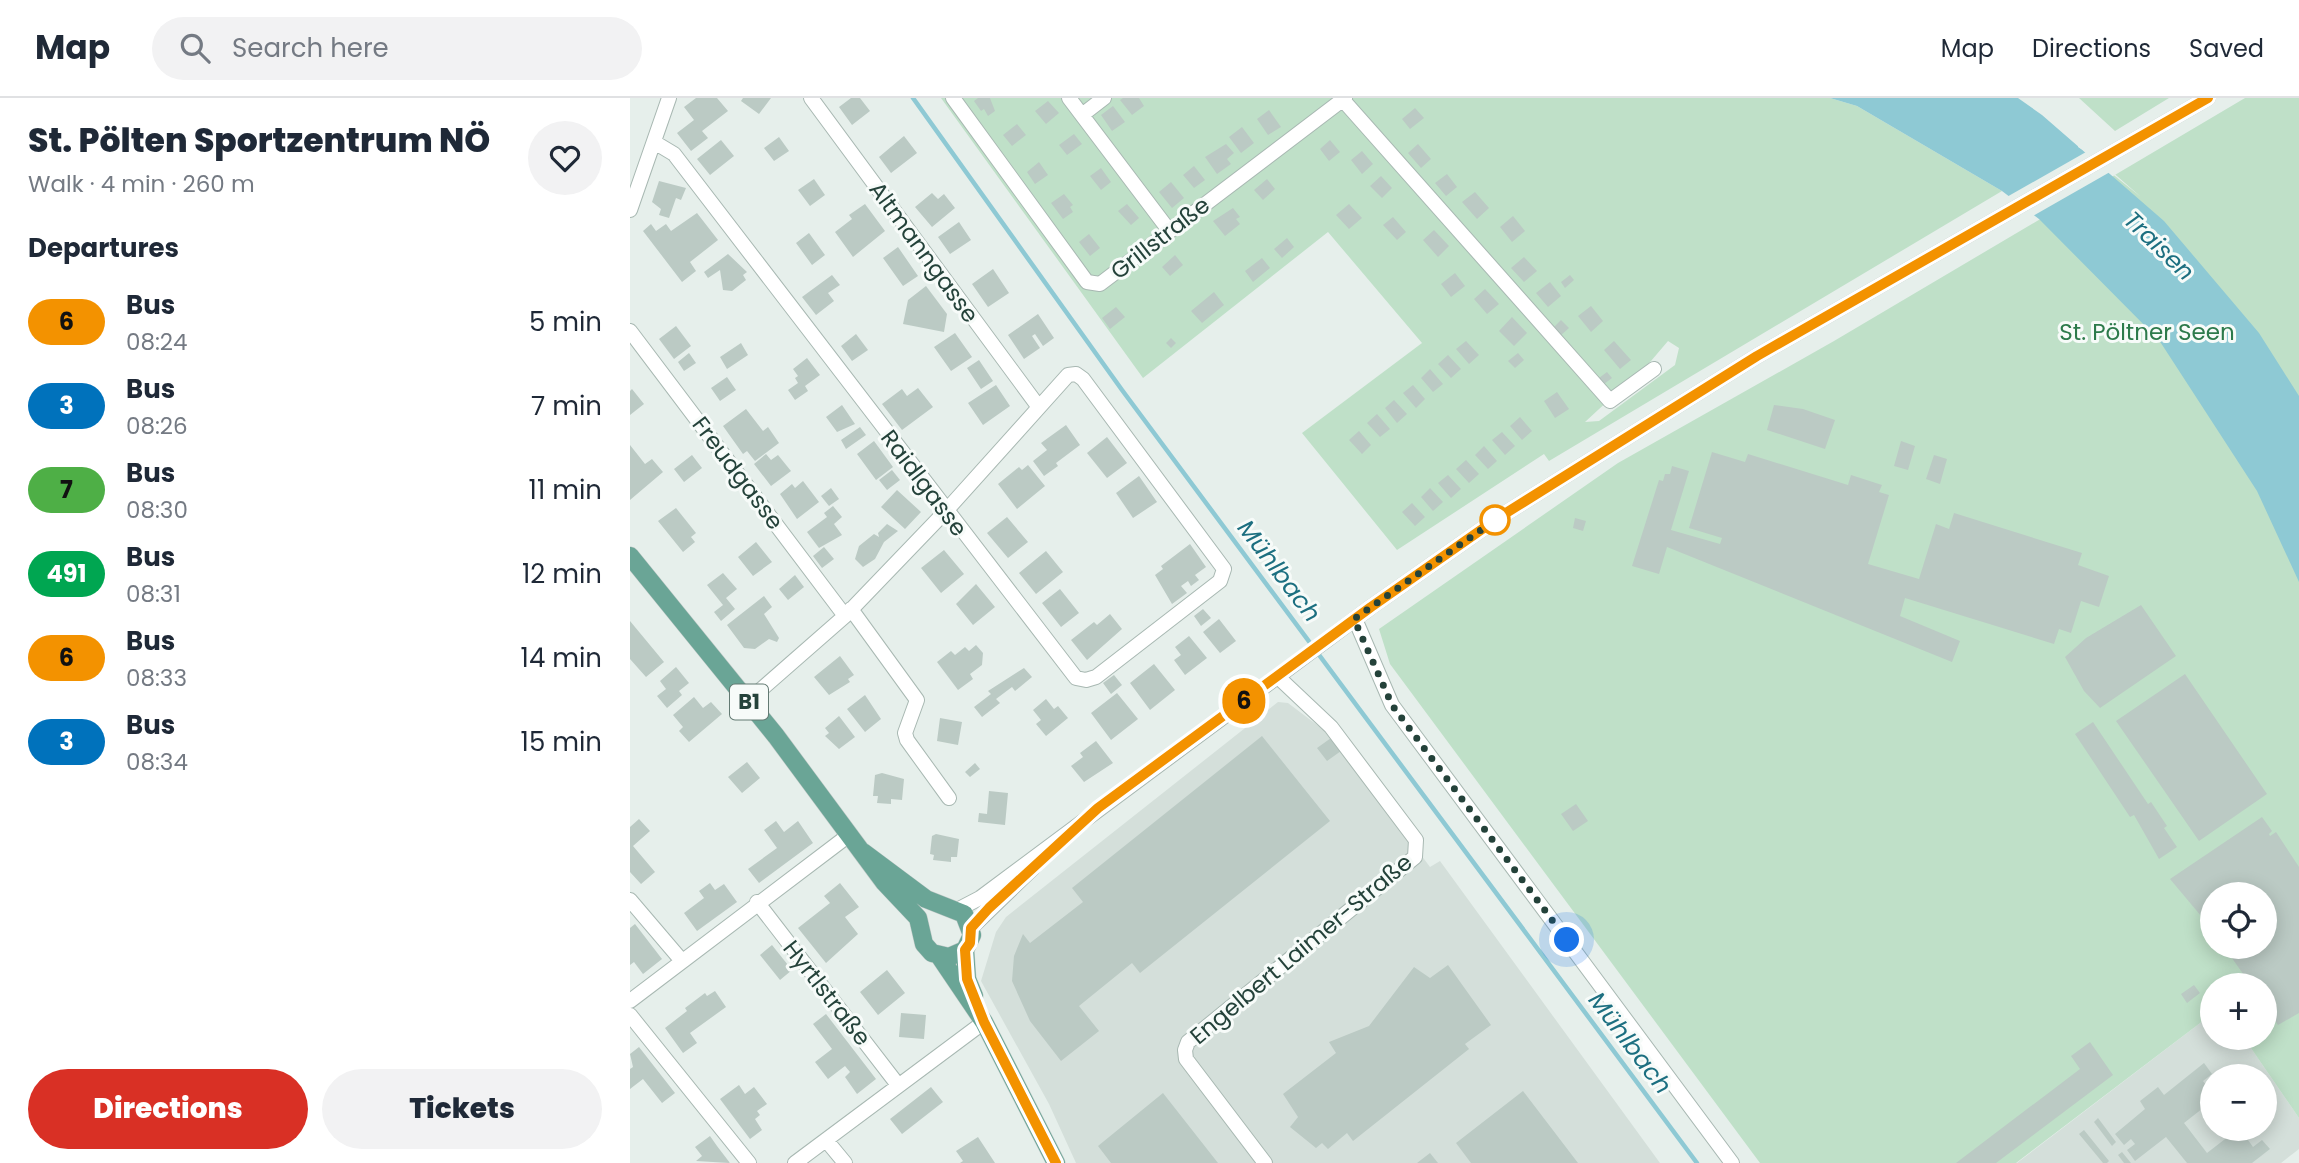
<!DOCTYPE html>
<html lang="en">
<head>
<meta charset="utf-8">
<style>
	body { margin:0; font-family:Poppins,sans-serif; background:#f2f2f3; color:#1f2937; height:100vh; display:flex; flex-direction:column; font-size:26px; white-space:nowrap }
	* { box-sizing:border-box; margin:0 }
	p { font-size:23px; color:#747a83 }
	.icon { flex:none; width:38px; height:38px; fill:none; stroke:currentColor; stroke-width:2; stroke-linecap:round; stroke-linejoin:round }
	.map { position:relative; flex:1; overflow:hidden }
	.side { display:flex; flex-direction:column; background:#fff; width:630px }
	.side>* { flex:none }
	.badge { padding:0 14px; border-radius:23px; font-size:24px; line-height:46px }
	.controls { position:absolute; left:1570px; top:784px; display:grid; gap:14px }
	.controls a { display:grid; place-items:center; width:77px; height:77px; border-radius:50%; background:#fff; box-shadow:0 4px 18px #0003; font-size:35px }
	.you { position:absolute; width:35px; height:35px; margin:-18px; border:5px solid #fff; border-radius:50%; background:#1a73e8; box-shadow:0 0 0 10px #1a73e833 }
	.map>.badge { position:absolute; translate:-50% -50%; box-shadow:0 0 0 4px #fff }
	h2 { padding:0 28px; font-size:26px; line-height:63px }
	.round { display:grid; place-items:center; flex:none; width:74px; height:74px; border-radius:37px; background:#f2f2f3 }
	.head { display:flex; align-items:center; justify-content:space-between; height:119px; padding:0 28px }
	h1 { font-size:33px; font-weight:800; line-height:52px }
	.action { display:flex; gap:14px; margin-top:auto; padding:14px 28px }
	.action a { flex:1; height:80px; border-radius:42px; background:#d93025; color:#fff; font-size:28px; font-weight:800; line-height:80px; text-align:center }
	.action a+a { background:#f2f2f3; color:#1f2937 }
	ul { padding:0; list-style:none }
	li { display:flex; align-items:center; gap:21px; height:84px; padding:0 28px }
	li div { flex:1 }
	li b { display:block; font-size:26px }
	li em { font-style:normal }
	li .badge { min-width:77px; font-weight:700; text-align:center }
	header { display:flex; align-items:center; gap:42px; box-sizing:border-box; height:98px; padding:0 35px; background:#fff; border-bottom:2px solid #e0e1e3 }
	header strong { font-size:33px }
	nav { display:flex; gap:38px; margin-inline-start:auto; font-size:24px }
	.search { width:490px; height:63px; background:#f2f2f3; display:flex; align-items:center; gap:18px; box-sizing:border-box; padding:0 24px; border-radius:38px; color:#747a83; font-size:26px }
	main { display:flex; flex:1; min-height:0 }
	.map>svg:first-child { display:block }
</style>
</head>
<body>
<header>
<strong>Map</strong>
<div class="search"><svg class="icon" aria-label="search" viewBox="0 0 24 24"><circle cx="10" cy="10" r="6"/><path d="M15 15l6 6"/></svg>Search here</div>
<nav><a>Map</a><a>Directions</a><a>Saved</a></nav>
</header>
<main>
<section class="side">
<div class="head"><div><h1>St. Pölten Sportzentrum NÖ</h1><p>Walk · 4 min · 260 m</p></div><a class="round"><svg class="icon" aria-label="heart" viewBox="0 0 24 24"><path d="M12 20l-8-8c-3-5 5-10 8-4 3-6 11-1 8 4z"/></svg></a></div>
<h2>Departures</h2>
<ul>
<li><span class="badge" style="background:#f39200;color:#111">6</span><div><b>Bus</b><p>08:24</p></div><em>5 min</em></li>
<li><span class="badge" style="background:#0072bc;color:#fff">3</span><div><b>Bus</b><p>08:26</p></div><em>7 min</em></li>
<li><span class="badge" style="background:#4eaf46;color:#111">7</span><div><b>Bus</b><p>08:30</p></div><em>11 min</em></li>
<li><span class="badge" style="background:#00a651;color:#fff">491</span><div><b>Bus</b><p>08:31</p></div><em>12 min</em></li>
<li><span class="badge" style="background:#f39200;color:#111">6</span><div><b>Bus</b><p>08:33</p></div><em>14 min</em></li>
<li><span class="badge" style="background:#0072bc;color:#fff">3</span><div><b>Bus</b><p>08:34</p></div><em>15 min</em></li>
</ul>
<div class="action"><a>Directions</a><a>Tickets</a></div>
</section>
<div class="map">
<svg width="1669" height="1065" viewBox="0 0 1669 1065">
	<rect width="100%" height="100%" fill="#e6efeb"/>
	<path fill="#d4dfda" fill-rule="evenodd" d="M648 604 658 605 703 639 800 769 810 763 1030 1065H446L419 1006 351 883 366 834 376 819Z
		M1582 916V940H1614L1669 1020V1051L1651 1065H1387ZM1582 978H1634V1031H1582Z"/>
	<path fill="#bfe0c8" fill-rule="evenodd" d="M311 0H1200L1227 8 1372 93 919 363 914 356 767 452 672 335 792 245 698 134 513 280ZM1038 243 1049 250 1045 267 969 323 955 324 1021 263Z
		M1449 0H1539L1485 33Z
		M1615 0H1669V1020L1614 940H1634V887H1582V916L1386 1065H1130L760 566 749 531 988 365 1204 243ZM1582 796H1634V849H1582Z"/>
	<path fill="#8ec9d4" d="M1200 0H1388L1412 17 1534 123 1629 235 1669 298V484L1627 393 1529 242 1409 121 1372 93 1227 8Z"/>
	<path fill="#e6efeb" d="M1448 44 1511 99 1480 74 1401 119 1375 100 1456 54 1448 49Z"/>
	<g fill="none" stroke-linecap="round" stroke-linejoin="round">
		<path stroke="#8ec9d4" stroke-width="4.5" d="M283 0 492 292 1067 1065"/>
	</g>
	<path fill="#bbcac4" d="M66 0H87L98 13 72 33 78 40 61 53 47 35 64 22 54 9Z
		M113 0H141L129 16 111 3Z
		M221 0H230L240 13 222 27 209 9Z
		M348 0H360L365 13 358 18 354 11 351 13 344 3Z
		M493 0H509L514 8 502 17 490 2Z
		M418 3 429 15 416 26 405 13Z
		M483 8 495 24 482 33 471 17Z
		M785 10 794 20 780 31 772 21Z
		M639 12 651 29 638 37 627 21Z
		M387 26 396 37 382 48 373 37Z
		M612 29 624 45 611 55 599 39Z
		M444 36 452 46 437 57 429 47Z
		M274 38 287 55 261 75 249 59Z
		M149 39 159 53 144 63 134 50Z
		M91 42 104 58 80 77 67 61Z
		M700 42 710 54 699 63 690 51Z
		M596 46 604 55 597 61 601 66 587 76 575 59Z
		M788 46 801 61 791 70 778 55Z
		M732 53 743 66 732 76 721 62Z
		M409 64 418 77 405 86 397 74Z
		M564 68 575 82 564 90 553 77Z
		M471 70 481 84 471 92 460 78Z
		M817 76 827 89 816 98 805 85Z
		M751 78 762 90 752 100 740 88Z
		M184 81 195 97 180 108 168 92Z
		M637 81 645 91 633 102 624 92Z
		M29 83 56 90 51 102 46 100 39 120 29 117 31 111 22 104Z
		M541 84 554 100 542 110 529 94Z
		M845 94 859 110 847 121 832 104Z
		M302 95 308 101 314 96 325 110 302 129 285 109Z
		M434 96 443 107 440 109 443 114 433 121 421 105Z
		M235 106 255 133 223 159 205 134 222 121 219 117Z
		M497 106 509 120 501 127 488 113Z
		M719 106 732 120 719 131 706 117Z
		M603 110 610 119 606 121 610 126 595 138 583 123Z
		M67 115 88 142 60 164 66 173 52 184 13 133 21 126 26 133 36 126 41 133Z
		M883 118 895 133 882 144 870 129Z
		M763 119 776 134 767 142 753 127Z
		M329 124 341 142 320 156 308 139Z
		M804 132 819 148 808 159 793 142Z
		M179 135 195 157 182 167 166 145Z
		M459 136 470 150 460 158 449 144Z
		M657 140 664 149 652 160 644 151Z
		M268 149 288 178 273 188 253 160Z
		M98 156 117 174 113 177 116 182 102 193 93 192 90 172 78 180 74 174Z
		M545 157 553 167 540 178 532 169Z
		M894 159 907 173 894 184 881 170Z
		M632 160 640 170 623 184 615 173Z
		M363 171 379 195 358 209 342 186Z
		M825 175 835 188 821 199 811 186Z
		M202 177 210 187 198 195 204 203 186 217 172 199Z
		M940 177 944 182 935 190 931 184Z
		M920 184 931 198 918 209 906 195Z
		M296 188 317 216 314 234 273 226 278 202Z
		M855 191 869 206 857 216 844 201Z
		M584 194 594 207 572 225 561 213Z
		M961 208 973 223 961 234 948 218Z
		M486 209 495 219 480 231 472 220Z
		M408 216 424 240 413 248 405 236 402 238 410 250 394 261 378 237Z
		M882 219 897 235 884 248 869 233Z
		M931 222 939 230 930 238 923 230Z
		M46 228 61 248 44 261 29 241Z
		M325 235 342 259 321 273 304 249Z
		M226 236 238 252 222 263 211 248Z
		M541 240 546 245 541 250 536 245Z
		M836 243 849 257 839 266 826 251Z
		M984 243 1001 262 990 271 974 252Z
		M111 245 118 257 97 271 90 259Z
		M59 255 66 265 54 273 48 264Z
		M888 255 894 262 885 270 878 263Z
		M818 257 831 271 821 280 808 266Z
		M177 260 190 277 175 288 178 293 165 302 158 292 168 285 165 280 168 278 163 271Z
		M349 262 363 283 351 291 337 270Z
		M800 271 813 286 803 294 791 280Z
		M977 274 982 280 974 286 969 280Z
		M97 279 106 292 90 303 81 290Z
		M366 287 380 308 353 327 338 305Z
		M783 287 795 301 786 310 773 295Z
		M288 290 303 309 272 332 252 306 272 291 277 298Z
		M2 291 14 306 0 317V293Z
		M927 294 939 311 925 320 914 303Z
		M764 302 777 316 767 325 755 310Z
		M212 307 225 326 207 334 196 319Z
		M1144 307 1173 311 1205 322 1195 351 1137 332Z
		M116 311 133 333 138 329 149 345 125 363 117 353 113 356 93 328Z
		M747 316 760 331 750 339 737 325Z
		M890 319 902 333 892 342 880 328Z
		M436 327 450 347 426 365 428 368 414 378 403 363 417 352 411 345Z
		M230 329 236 337 216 351 211 342Z
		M729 333 741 347 732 356 719 342Z
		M872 334 885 348 875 357 862 342Z
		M477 339 497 365 477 380 457 355Z
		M244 343 263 369 246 382 227 356Z
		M1271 343 1285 348 1278 372 1264 368Z
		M0 347 15 366 22 361 33 374 0 402Z
		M854 348 867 363 858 371 845 357Z
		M1082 354 1115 364 1118 356 1218 387 1221 377 1252 387 1249 394 1259 397 1238 466 1289 481 1306 426 1319 431 1324 415 1452 455 1448 467 1479 478 1469 509 1451 503 1441 535 1429 531 1424 546 1275 500 1270 518 1330 543 1322 564 1037 449 1029 476 1002 468 1029 382 1033 383 1035 376H1040L1042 368 1059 373 1041 432 1090 446 1092 440 1059 430Z
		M136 356 141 362 148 357 161 373 141 388 124 366Z
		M62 357 72 370 54 384 44 371Z
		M1304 357 1317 361 1310 386 1296 381Z
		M836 362 849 376 839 385 826 371Z
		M398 367 415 388 387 411 368 386 389 369 392 372Z
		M262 372 270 382 257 392 249 382Z
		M818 377 831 391 821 400 808 385Z
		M509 378 527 404 503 420 486 395Z
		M173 383 189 404 167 421 150 396 162 386 165 390Z
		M201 390 209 401 199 408 191 398Z
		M800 390 813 404 803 413 791 399Z
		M267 392 291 414 275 431 251 409Z
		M782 405 795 419 785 428 772 414Z
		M203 408 212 419 204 426 212 437 189 450 177 434 197 419 194 415Z
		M46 410 66 435 61 439 65 444 53 454 28 423Z
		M377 419 398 444 378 460 357 435Z
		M945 420 956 423 953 433 943 430Z
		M257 426 268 433 254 444 245 461 233 469 225 461 229 448 244 436 249 439 248 435Z
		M126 444 142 464 123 478 108 459Z
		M560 446 576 469 565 477 569 482 561 488 558 483 551 488 557 495 542 506 525 477 533 471 531 468Z
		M194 449 204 461 192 470 183 458Z
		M314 452 334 476 311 495 291 470Z
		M416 453 433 474 406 496 389 475Z
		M93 475 107 491 96 500 105 511 91 523 84 514 93 507 77 487Z
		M165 477 174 489 158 502 149 491Z
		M346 486 365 509 343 527 326 506Z
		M430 491 449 515 431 529 412 505Z
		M134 498 142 509 134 516 149 540 147 544 139 541 125 551 114 550 97 527Z
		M1511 507 1546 558 1470 610 1454 593 1435 559 1456 540Z
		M573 511 581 520 571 528 564 518Z
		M480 516 492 531 457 562 441 542 464 524 467 527Z
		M589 521 606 543 590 555 573 534Z
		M0 523 34 564 16 579 0 561Z
		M559 538 577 560 555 577 544 562 551 557 545 549Z
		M346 547 353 555 352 567 340 576 343 581 328 592 307 564 321 553 325 557 335 549 339 553Z
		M210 558 224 577 218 581 220 584 199 597 184 579Z
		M524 566 545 592 520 612 500 585Z
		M46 569 59 585 49 593 52 597 37 610 27 598 36 591 30 583Z
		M394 570 402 579 385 593 382 589 366 601 370 605 352 619 344 609 361 596 358 593Z
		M1555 576 1637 696 1569 743 1486 623Z
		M484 577 492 587 481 596 473 585Z
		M487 595 508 621 481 642 461 615Z
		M235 597 251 621 235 634 217 611Z
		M64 599 73 610 81 604 92 616 59 644 49 633 53 629 43 617Z
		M416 601 424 611 428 608 438 620 416 638 406 626 411 622 403 612Z
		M209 618 225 639 209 651 195 638 199 635 195 630Z
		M310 620 332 624 328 647 307 643Z
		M1463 624 1518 706 1521 704 1537 728 1534 730 1547 749 1529 761 1504 717 1500 719 1445 636Z
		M632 638 700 723 510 875 502 865 449 908 469 933 431 963 400 923 382 883 384 858 393 836 400 845 453 804 442 790Z
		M701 640 711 653 697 663 687 650Z
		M466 643 483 665 454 684 441 668 453 659 450 655Z
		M117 664 130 680 112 695 98 679Z
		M345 665 350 671 340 679 335 674Z
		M252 675 274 681 272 702 261 701V706L247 705 248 698H243L245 677Z
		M359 693 378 695 375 727 348 724 349 715 357 716Z
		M946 706 958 723 943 733 931 716Z
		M1632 719 1642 733 1639 736 1640 738 1646 734 1669 769V915L1648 927 1634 907V887H1621L1594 849H1634V796H1582V831L1540 781Z
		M9 721 20 733 3 748 25 774 11 786 0 774V729Z
		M146 723 154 734 168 723 183 745 129 785 118 771 147 750 134 732Z
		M306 736 329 741 327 759H321V764L303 762 304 757 300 756 302 738Z
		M80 785 85 792 94 786 107 804 67 833 54 815 74 800 69 793Z
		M210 785 229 809 215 819 228 836 196 865 168 830 200 805 194 798Z
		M5 826 32 861 13 876 4 864 0 867V830Z
		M142 847 162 872 150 882 130 857Z
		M818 867 861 927 835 946 839 951 723 1043 717 1035 698 1051 692 1045 686 1050 660 1029 668 1019 653 996 706 955 699 944 739 928 784 869 800 880Z
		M257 872 275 895 248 917 230 894Z
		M1564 887 1570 895 1557 905 1551 896Z
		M85 893 96 909 60 935 67 945 53 955 35 930 57 913 55 910 75 895 77 898Z
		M271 915 296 917 294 941 269 939Z
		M196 916 246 981 227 996 215 979 220 974 215 968 198 981 185 964 202 951 183 926Z
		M1460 944 1483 977 1366 1065H1326L1450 971 1441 958Z
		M9 949 45 995 32 1005 13 981 0 991V971L3 969 0 956Z
		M1574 965 1582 976 1573 983 1578 990 1582 987V1003L1554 1025 1577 1055 1608 1031H1623L1627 1035 1618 1042 1623 1049 1632 1042 1640 1051 1622 1065H1557L1536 1039 1505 1063 1497 1052 1505 1046 1501 1041 1494 1047 1485 1036 1515 1011 1510 1003 1528 989 1534 997Z
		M109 987 115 996 124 989 137 1006 127 1013 130 1017 125 1021 132 1032 120 1041 90 1001Z
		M301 989 313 1004 272 1036 260 1021Z
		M893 993 948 1065H841L826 1045Z
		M533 995 588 1065H481L468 1048Z
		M1468 1020 1486 1044 1482 1048 1464 1024Z
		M1454 1032 1479 1063 1477 1065H1473L1449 1036Z
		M80 1038 87 1048 100 1065 66 1063 72 1058 65 1049Z
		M348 1039 365 1065H330L333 1063 326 1053Z
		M1492 1054 1501 1065H1494L1488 1057Z
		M800 1055 808 1065H787Z"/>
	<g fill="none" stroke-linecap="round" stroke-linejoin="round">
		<g stroke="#a8b8b2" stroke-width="16">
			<path id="minor" d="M181 0 408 308
				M323 0 457 184 470 186 715 0
				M439 0 538 131
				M713 2 980 303 1024 271
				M452 17 474 0
				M24 44 44 56 446 580 456 582 466 579 590 483 594 471 453 281 446 276 438 277 315 414 215 518 118 603
				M0 112 39 0
				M0 233 215 518
				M221 511 287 602 275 635 277 642 319 700
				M725 521 762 607 1102 1065
				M0 802 52 863
				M127 804 268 987
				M327 812 350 800 741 509 868 420 1127 258 1578 0
				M341 830 403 770
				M0 903 219 737
				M0 917 119 1065
				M196 1042 215 1065
				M165 1065 354 924
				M635 1065 556 961 555 952 558 944 785 759 786 742 701 629 648 579"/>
		</g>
		<g stroke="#c2cac8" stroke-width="19">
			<path id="major" d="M0 458 146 638 254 784 288 820 294 846 302 855 319 859 335 852 342 837 334 816 296 801 233 754
				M335 852 337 881 344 898
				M310 859 354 924 426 1065"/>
		</g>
		<use href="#minor" stroke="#fff" stroke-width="14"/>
		<use href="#major" stroke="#6aa596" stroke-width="18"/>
	</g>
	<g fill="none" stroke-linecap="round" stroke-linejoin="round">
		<g stroke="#fff" stroke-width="16">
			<path id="line" d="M426 1065 354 924 337 881 335 852 340 845 341 830 359 810 468 710 741 509 868 420 1127 258 1578 0"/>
		</g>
		<use href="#line" stroke="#f39200" stroke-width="10"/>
		<path stroke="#24423a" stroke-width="7" stroke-dasharray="0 12.6" d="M865 422 868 420 724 521 762 607 937 842"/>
	</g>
	<circle fill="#fff" stroke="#f39200" stroke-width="3.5" cx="865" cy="422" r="14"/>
	<g text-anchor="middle" stroke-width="6" stroke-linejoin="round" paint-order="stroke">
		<rect fill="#f7fbf9" stroke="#637a73" stroke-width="2" x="100" y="586.5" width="38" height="35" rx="5"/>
		<g font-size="21" font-weight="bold" fill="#24423a">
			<text x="119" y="611">B1</text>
		</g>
		<g font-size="23" fill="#24423a" stroke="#f7fbf9">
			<text transform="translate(530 140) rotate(-38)" y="8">Grillstraße</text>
			<text transform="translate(294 154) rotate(54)" y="8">Altmanngasse</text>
			<text transform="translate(108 375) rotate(53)" y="8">Freudgasse</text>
			<text transform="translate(294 385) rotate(53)" y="8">Raidlgasse</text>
			<text transform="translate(671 851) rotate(-40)" y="8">Engelbert Laimer-Straße</text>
			<text transform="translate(197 895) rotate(52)" y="8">Hyrtlstraße</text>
		</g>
		<g font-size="23" fill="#2d7a4b" stroke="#f7fbf9">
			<text x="1517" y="242">St. Pöltner Seen</text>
		</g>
		<g font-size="24" font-style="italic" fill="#1c6f80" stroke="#f7fbf9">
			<text transform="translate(1529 148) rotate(44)" y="8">Traisen</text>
			<text transform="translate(649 473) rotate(53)" y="8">Mühlbach</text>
			<text transform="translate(1000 945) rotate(53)" y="8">Mühlbach</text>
		</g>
	</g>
</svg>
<div class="controls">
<a><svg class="icon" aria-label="locate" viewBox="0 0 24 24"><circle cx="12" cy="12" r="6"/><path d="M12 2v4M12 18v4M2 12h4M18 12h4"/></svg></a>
<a>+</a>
<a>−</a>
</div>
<div class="you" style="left:937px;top:842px"></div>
<b class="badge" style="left:614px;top:603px;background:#f39200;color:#111">6</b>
</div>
</main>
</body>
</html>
